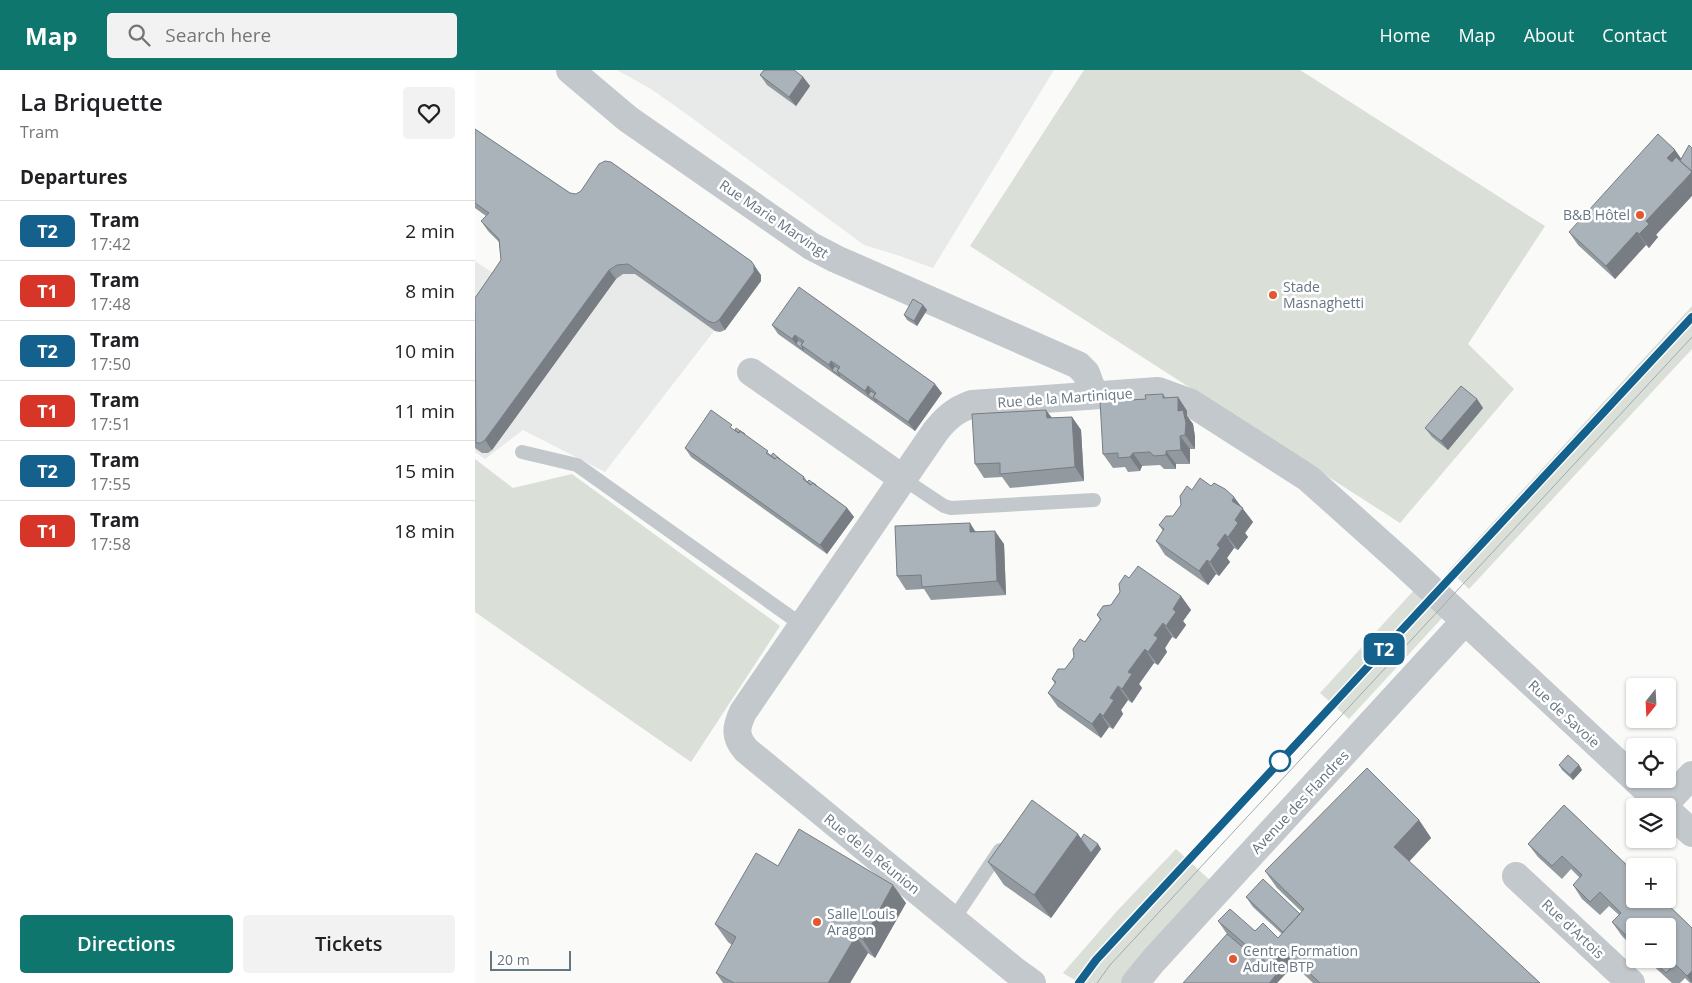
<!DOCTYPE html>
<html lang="en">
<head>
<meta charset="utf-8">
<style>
	body { margin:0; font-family:"Open Sans",sans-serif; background:#f2f2f2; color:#202124; height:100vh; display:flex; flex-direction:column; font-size:19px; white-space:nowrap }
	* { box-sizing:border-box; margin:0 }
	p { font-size:16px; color:#757577 }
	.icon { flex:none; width:28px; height:28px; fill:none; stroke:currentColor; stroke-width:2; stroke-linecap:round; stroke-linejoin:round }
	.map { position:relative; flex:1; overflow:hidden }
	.sheet { display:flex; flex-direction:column; background:#fff; width:475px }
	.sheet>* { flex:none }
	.badge { padding:0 10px; border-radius:8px; font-size:18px; line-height:32px }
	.needle { width:32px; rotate:198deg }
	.controls { position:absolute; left:1151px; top:608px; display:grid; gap:10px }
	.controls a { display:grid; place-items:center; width:50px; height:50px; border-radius:5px; background:#fff; box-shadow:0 1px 4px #0004; font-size:25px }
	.scale { position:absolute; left:15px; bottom:12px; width:81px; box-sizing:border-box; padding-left:5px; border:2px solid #657683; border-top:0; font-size:14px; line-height:18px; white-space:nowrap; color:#657683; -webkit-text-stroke:4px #fff; paint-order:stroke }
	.map>.badge { position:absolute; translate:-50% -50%; box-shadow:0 0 0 2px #fff }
	h2 { padding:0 20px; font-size:19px; line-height:45px }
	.round { display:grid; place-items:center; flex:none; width:52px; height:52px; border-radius:5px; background:#f2f2f2 }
	.summary { display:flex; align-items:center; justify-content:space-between; height:85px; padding:0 20px }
	h1 { font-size:24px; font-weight:600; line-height:38px }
	.cta { display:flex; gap:10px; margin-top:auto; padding:10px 20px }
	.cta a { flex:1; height:58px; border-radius:5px; background:#0f766e; color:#fff; font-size:20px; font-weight:600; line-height:58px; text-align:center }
	.cta a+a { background:#f2f2f2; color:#202124 }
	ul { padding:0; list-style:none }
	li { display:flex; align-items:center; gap:15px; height:60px; padding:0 20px; border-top:1px solid #e0e0e0 }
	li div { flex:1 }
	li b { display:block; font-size:19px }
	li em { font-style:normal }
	li .badge { min-width:55px; font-weight:700; text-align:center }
	header { display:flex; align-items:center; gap:30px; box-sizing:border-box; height:70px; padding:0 25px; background:#0f766e; color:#fff }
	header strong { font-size:24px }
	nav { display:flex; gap:28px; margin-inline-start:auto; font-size:18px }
	.search { width:350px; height:45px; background:#f2f2f2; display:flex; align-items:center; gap:12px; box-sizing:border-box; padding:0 18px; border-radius:5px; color:#757577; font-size:19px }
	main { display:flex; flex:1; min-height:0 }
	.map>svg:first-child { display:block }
</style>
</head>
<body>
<header>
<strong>Map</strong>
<div class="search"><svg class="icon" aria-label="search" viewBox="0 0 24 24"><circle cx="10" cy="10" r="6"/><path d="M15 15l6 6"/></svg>Search here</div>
<nav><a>Home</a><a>Map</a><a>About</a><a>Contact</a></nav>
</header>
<main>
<section class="sheet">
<div class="summary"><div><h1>La Briquette</h1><p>Tram</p></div><a class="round"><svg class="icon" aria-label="heart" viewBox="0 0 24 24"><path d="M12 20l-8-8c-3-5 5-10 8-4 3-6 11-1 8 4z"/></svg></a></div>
<h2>Departures</h2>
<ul>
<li><span class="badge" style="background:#15618e;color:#fff">T2</span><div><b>Tram</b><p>17:42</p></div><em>2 min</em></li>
<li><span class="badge" style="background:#d73527;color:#fff">T1</span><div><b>Tram</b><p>17:48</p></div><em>8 min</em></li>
<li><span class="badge" style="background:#15618e;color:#fff">T2</span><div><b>Tram</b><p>17:50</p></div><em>10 min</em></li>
<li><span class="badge" style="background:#d73527;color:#fff">T1</span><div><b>Tram</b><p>17:51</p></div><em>11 min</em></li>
<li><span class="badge" style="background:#15618e;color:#fff">T2</span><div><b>Tram</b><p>17:55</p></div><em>15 min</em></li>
<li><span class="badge" style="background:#d73527;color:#fff">T1</span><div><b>Tram</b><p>17:58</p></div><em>18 min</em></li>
</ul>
<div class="cta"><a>Directions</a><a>Tickets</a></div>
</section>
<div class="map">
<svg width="1217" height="913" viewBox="0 0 1217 913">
	<rect width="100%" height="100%" fill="#fafaf8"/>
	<path fill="#e8e9e9" d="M142 0H579L458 198 425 186 389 175 210 43 176 19Z
		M0 63 102 132 286 211 250 260 245 262 239 261 130 402 48 360 10 389 0 382V191L27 209 32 199 20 152 0 138Z"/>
	<path fill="#dadfd7" d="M609 0H825L1070 156 993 274 1039 319 925 453 495 176Z
		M1217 236V279L994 519 974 500Z
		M0 389 38 418 97 404 305 556 216 692 0 542Z
		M940 519 969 546 874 649 845 623Z
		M701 779 738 813 649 913H605L588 903 642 841Z"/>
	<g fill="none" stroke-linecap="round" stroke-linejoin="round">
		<path stroke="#c3c8cc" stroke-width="14" d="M47 382 102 395 327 555
			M427 408 469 436 476 438 619 430
			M478 850 525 780"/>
		<path stroke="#c3c8cc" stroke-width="28" d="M95 0 153 49 336 176 361 189 603 295 611 303 619 325
			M276 302 427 408
			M1188 736 1217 705
			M1192 740 1217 763
			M1041 806 1156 913
			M557 913 539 900 271 680C259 666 261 657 268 642L460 362C471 348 480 340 497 334L683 321 716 333 833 408 928 493 1189 736
			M660 913 678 891 990 551"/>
		<path stroke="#a2aab0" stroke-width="1" d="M604 913 621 890 1217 247
			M622 913 635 895 1217 267"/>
	</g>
	<path fill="#929a9f" d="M285 5 328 7 335 16 321 36 292 15Z
		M0 59 95 123 286 205V211L250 260 245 262 240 261 160 204H148L141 209 17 380 13 383H7L0 378V228L20 199 26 190 24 172 13 161 6 151 11 146 0 138Z
		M1200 80 1206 89 1181 165 1183 167 1174 178 1171 175 1140 209 1103 175 1094 162Z
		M448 235 452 240 442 256 432 250 429 245Z
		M297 255 467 323 440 361 303 264Z
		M688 324 691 328 703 327 712 341V346L718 354 720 367V379H715V394H701V399H689L685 395 667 396 665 401 653 402 650 397 638 398 628 384 658 330 671 329Z
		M1002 329 1008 338 973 380 957 367 950 358Z
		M597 347 606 360 609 411 535 418 527 407 509 408 500 394 577 348Z
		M260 360 271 365 296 385 307 391 329 407 332 411 343 417 372 438 379 447 352 484 216 387 210 378Z
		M736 416 767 438 778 452 770 463 773 467 763 480 759 478 752 488 755 492 744 506 741 504 733 515 690 485 681 471 688 461 684 455 698 446 717 420Z
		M500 461 529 474 531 525 456 530 449 519 431 520 422 506Z
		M654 508 706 526 716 540 708 551 711 555 701 569 697 567 690 578 692 582 683 595 679 593 664 614 667 618 657 633 653 630 646 640 648 644 638 659 634 657 626 668 583 637 573 623 580 614 577 609 590 599 625 550 622 545 636 535Z
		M1084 695H1104L1107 700 1098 710 1087 700Z
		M1089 735 1217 858V913H1215L1210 908 1205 913H1197L1174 892 1172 889H1192V856H1160V879L1147 866 1137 852 1144 845 1134 836 1125 845 1107 829 1098 815 1105 808 1096 799 1087 809 1063 787 1053 774Z
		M944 750 956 768 934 791 1065 913H838L819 895 802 913 752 864 743 851 803 868 807 864 778 837 771 827 825 844 827 842 802 818 790 801Z
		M606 769 623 774 626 779 576 848 529 815 513 792Z
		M303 796 431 833 400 888 393 883 375 913H248L241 903 257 875 253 872 240 854Z"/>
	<path fill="#777d82" d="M328 7 335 16 321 36 314 27Z
		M1200 80 1210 94 1206 106 1192 88Z
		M1217 102V126L1181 165 1183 167 1174 178 1164 164 1171 151Z
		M1162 162 1171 175 1140 209 1131 196Z
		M279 195 286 205V211L250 260 244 250Z
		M134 200 141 209 17 380 10 370Z
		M448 235 452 240 442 256 439 251Z
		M320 265 327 275 321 274 317 269Z
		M356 291 363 300H357L354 295Z
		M460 314 467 323 440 361 433 352Z
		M393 316 399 326 393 325 390 321Z
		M703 327 712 341V346L718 354 720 367V379L710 365 703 341Z
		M1002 329 1008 338 973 380 966 371Z
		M571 340 581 353 572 348Z
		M597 347 606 360 609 411 600 397Z
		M705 366 715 379V394L706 380Z
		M691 381 701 394V399L691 385Z
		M658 383 667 396 665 401 655 387Z
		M759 427 778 452 770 463 773 467 763 480 753 467 757 431Z
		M372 438 379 447 352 484 345 475Z
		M495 453 504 467 495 462Z
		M520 461 529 474 531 525 522 511Z
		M750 464 759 478 752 488 755 492 744 506 735 492 742 475Z
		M732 490 741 504 733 515 724 501Z
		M706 526 716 540 708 551 711 555 701 569 691 556 698 539Z
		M688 553 697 567 690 578 692 582 683 595 673 582 679 565Z
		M670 579 679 593 664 614 667 618 657 633 647 619 653 602Z
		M643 616 653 630 646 640 648 644 638 659 628 646 635 628Z
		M625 643 634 657 626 668 617 654Z
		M1104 695 1107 700 1098 710 1095 705Z
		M944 750 956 768 931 795 919 777Z
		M603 764 616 783 623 774 626 779 576 848 559 825Z
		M418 815 431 833 400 888 388 870Z
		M1160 862V877L1154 868Z
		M381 866 393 883 375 913H353Z
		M807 877 819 895 802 913H794L801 905 792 893Z
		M1217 901V913L1212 906Z"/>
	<path fill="#aab3b9" stroke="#777d82" d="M289 0H319L328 7 314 27 285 5Z
		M0 59 95 123 101 124 106 121 124 94 130 91 136 92 276 191 279 195V202L244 250 239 253 233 251 153 194 142 195 134 200 10 370 6 373H1L0 228 20 199 26 190 24 169 6 151 14 143 0 133Z
		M1183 64 1200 80 1192 88 1197 92 1201 87 1217 102 1171 151 1174 154 1164 164 1162 162 1131 196 1094 162Z
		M1214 75 1217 78V101L1205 91Z
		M324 217 460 314 433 352 398 327 401 323 393 316 390 321 362 301 365 297 356 291 354 295 326 275 329 271 324 268 320 265 317 269 297 255Z
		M438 229 448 235 439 251 429 245Z
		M323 270 328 273 326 275 329 280 321 274Z
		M360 296 364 299 362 301 365 306 357 300Z
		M986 316 1002 329 966 371 950 358Z
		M396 321 400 324 398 327 402 332 393 325Z
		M688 324V328L703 327V341L708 340 711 353 710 365 705 366 706 380 691 381V385L679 386 675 382 658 383 655 387 643 388V383L628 384 625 331H639V327L656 326V330L671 329 670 325Z
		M236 340 257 355 255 357 259 360 264 363 265 361 293 381 291 383 300 389 302 387 329 407 328 409 336 415 338 413 372 438 345 475 210 378Z
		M571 340 572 348 597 347 600 397 525 404V393L500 394 497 344Z
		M261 358 270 364 265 361 264 363 260 360Z
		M298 383 306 390 302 387 300 389 296 386Z
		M725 408 736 416 739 413 750 419 759 427 757 431 768 438 760 450 763 453 753 467 750 464 742 475 745 478 735 492 732 490 724 501 681 471 689 459 684 455 691 446H698L706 435 705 426 712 416 717 420Z
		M334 410 342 416 338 413 336 415 332 412Z
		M495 453V462L520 461 522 511 447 517 446 505 422 506 420 456Z
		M663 496 706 526 698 539 701 542 691 556 688 553 679 565 683 568 673 582 670 579 653 602 657 604 647 619 643 616 635 628 639 630 628 646 625 643 617 654 573 623 581 612 577 609 583 599H590L599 587 598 579 605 569 610 572 626 549 622 545 628 536 636 535 645 522 644 514 650 505 654 508Z
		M1093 685 1104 695 1095 705 1084 695Z
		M892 698 944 750 919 777 1065 913H845L807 877 792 893 743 851 755 839 780 861 788 853 803 868 829 839 790 801Z
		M557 730 603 764 559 825 513 792Z
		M1089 735 1160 803V829H1187L1217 858V901L1212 906 1200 894 1191 903 1176 889H1192V856H1160V862L1154 868 1137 852 1146 843 1125 822 1115 832 1098 815 1107 805 1087 786 1077 796 1053 774Z
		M324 759 418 815 388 870 381 866 353 913H259L241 903 261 867 240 854 281 783 303 796Z
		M609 764 623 774 616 783 606 769Z
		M788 809 825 844 808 862 771 827Z
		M752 864 801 905 794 913H708Z"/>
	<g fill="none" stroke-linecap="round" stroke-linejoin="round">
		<g stroke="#fff" stroke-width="11">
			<path id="line" d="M604 913 621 890 1217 247"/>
		</g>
		<use href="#line" stroke="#15618e" stroke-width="8"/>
	</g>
	<g fill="#e4572e" stroke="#fff" stroke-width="2">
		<circle cx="1165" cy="145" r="5"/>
		<circle cx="798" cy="225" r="5"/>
		<circle cx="342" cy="852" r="5"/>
		<circle cx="758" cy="889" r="5"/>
	</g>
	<circle fill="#fff" stroke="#15618e" stroke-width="2.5" cx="805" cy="691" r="10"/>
	<g text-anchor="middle" stroke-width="5" stroke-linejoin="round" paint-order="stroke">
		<g font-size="14" fill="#657683" stroke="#fff" text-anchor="start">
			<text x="1155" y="150" text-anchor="end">B&amp;B Hôtel</text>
			<text x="808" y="222">Stade<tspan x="808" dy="16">Masnaghetti</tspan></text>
			<text x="352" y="849">Salle Louis<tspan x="352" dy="16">Aragon</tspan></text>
			<text x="768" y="886">Centre Formation<tspan x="768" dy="16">Adulte BTP</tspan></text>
		</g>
		<g font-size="14" fill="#657683" stroke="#fff">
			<text transform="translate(299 149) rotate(34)" y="5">Rue Marie Marvingt</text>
			<text transform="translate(590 328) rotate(-4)" y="5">Rue de la Martinique</text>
			<text transform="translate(1089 644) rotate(43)" y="5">Rue de Savoie</text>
			<text transform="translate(825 732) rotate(-47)" y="5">Avenue des Flandres</text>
			<text transform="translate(397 784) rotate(39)" y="5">Rue de la Réunion</text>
			<text transform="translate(1098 859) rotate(43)" y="5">Rue d'Artois</text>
		</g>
	</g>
</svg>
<div class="controls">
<a><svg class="needle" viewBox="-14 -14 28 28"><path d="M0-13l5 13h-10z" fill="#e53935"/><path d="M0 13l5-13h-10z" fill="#757577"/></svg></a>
<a><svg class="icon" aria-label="locate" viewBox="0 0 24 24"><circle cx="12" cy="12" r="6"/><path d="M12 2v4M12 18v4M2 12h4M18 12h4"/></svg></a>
<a><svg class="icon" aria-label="layers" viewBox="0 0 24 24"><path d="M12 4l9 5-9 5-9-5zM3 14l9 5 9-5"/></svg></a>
<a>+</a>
<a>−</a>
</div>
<div class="scale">20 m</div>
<b class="badge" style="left:909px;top:579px;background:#15618e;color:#fff">T2</b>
</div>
</main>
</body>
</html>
